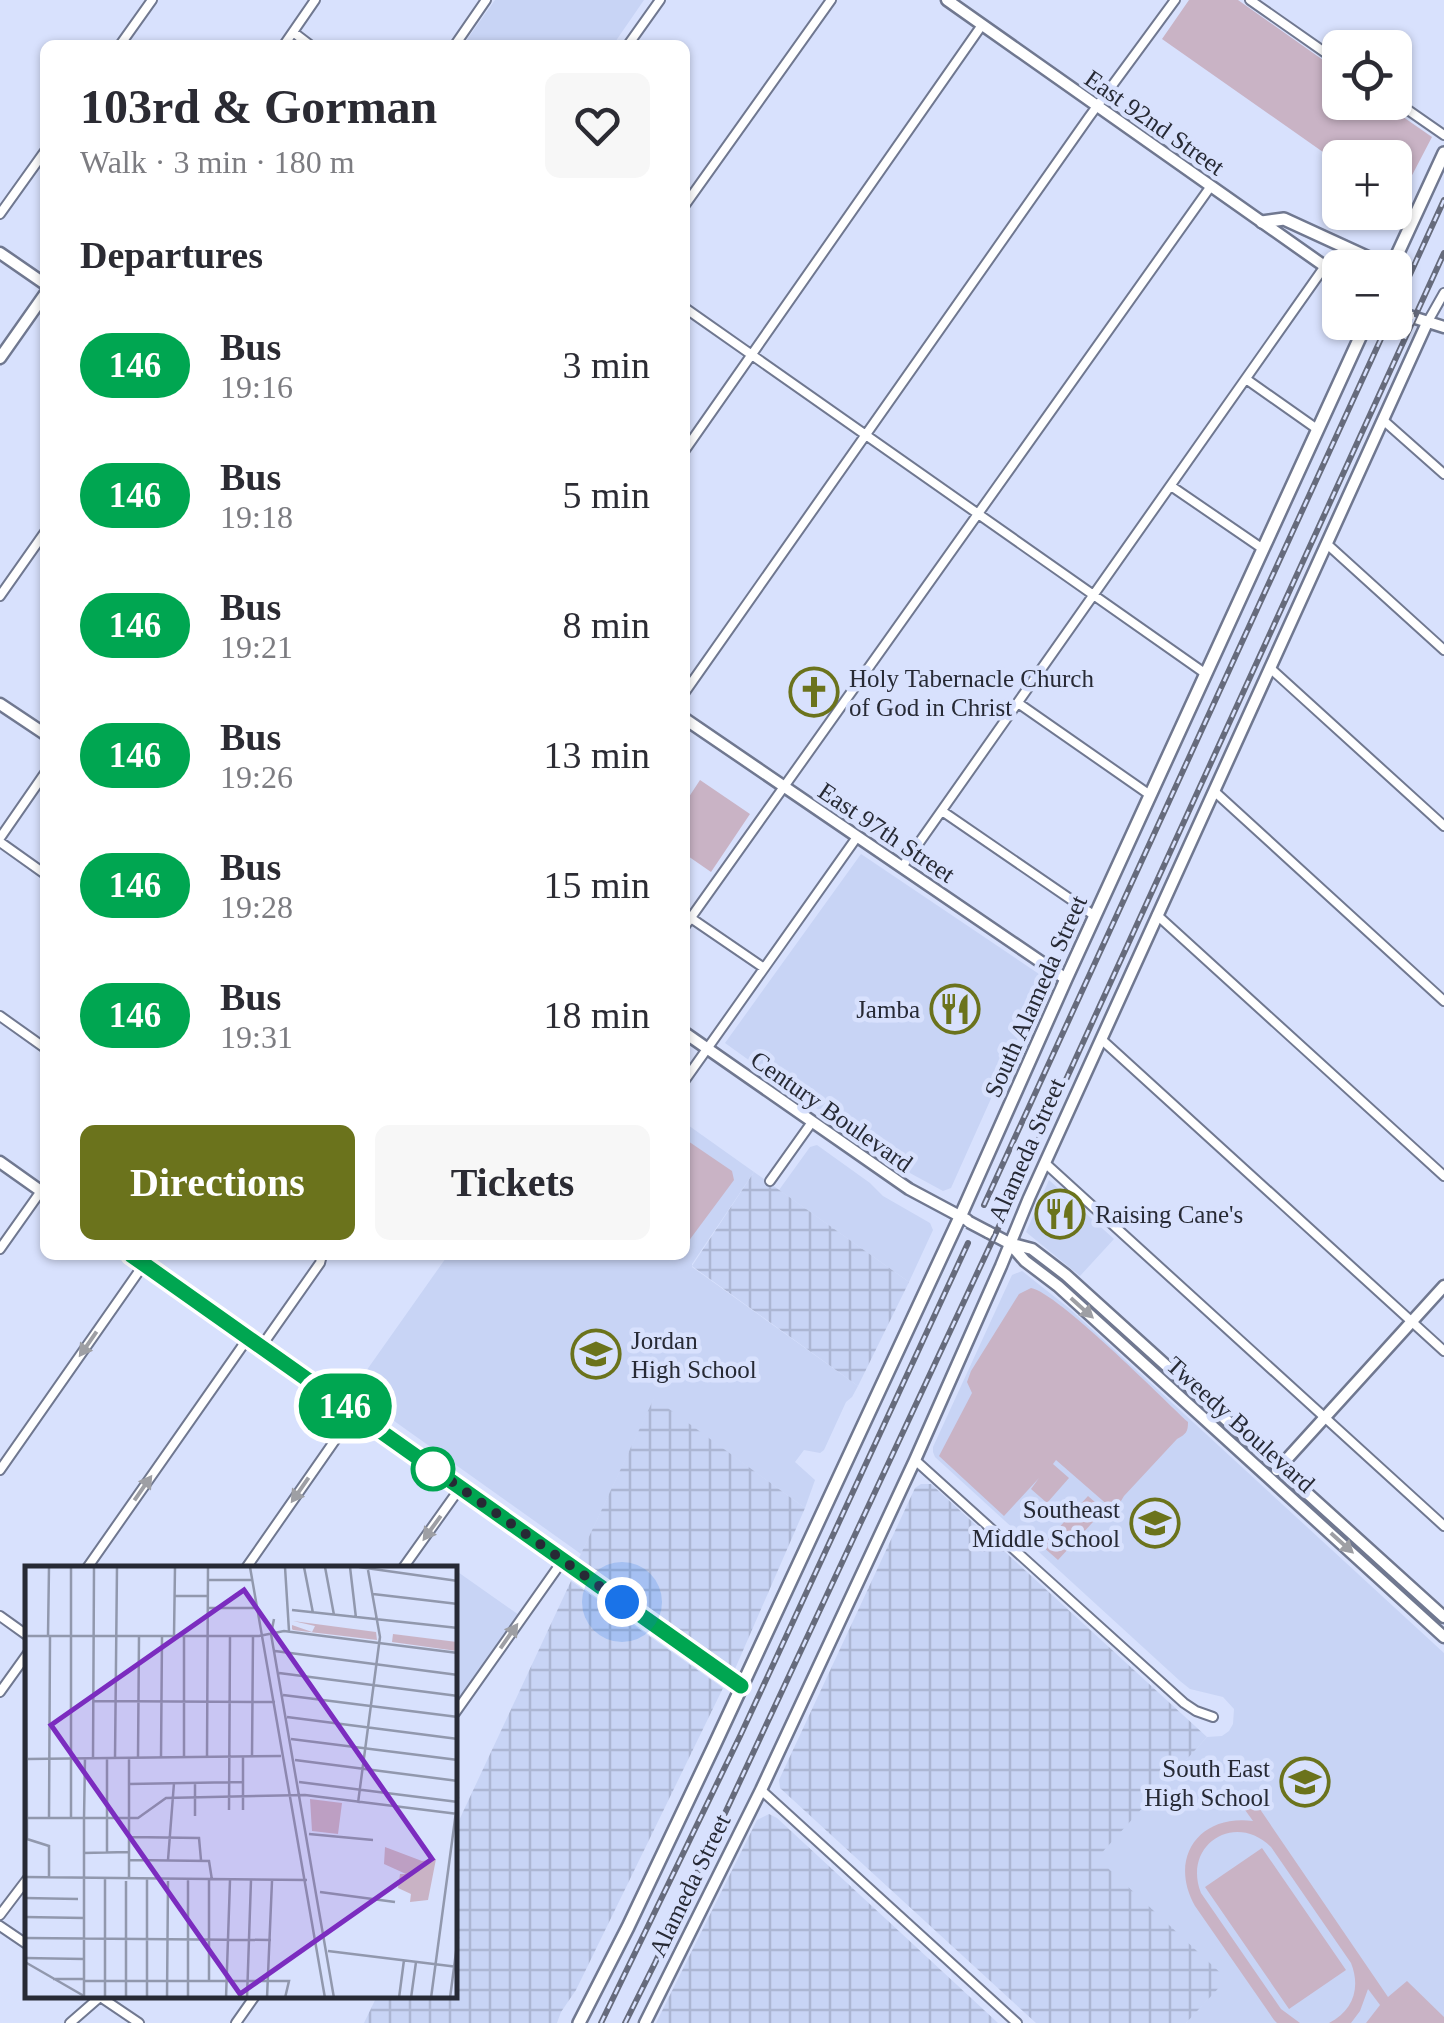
<!DOCTYPE html>
<html lang="en">
<head>
<meta charset="utf-8">
<style>
	body { margin:0; font-family:"Times New Roman",serif; background:#f7f7f7; color:#2b2b33; height:100vh; display:flex; flex-direction:column; font-size:38px; white-space:nowrap }
	* { box-sizing:border-box; margin:0 }
	p { font-size:32px; color:#7c7c81 }
	.icon { flex:none; width:55px; height:55px; fill:none; stroke:currentColor; stroke-width:2; stroke-linecap:round; stroke-linejoin:round }
	.map { position:relative; flex:1; overflow:hidden }
	.details { position:absolute; left:40px; top:40px; width:650px; height:1220px; display:flex; flex-direction:column; background:#fff; border-radius:15px; box-shadow:0 2px 8px #0004 }
	.details>* { flex:none }
	.badge { padding:0 20px; border-radius:32px; font-size:35px; line-height:65px }
	.buttons { position:absolute; left:1322px; top:30px; display:grid; gap:20px }
	.buttons a { display:grid; place-items:center; width:90px; height:90px; border-radius:15px; background:#fff; box-shadow:0 2px 8px #0004; font-size:50px }
	.you { position:absolute; width:50px; height:50px; margin:-25px; border:8px solid #fff; border-radius:50%; background:#1a73e8; box-shadow:0 0 0 15px #1a73e833 }
	.map>.badge { position:absolute; translate:-50% -50%; box-shadow:0 0 0 5px #fff }
	h2 { padding:0 40px; font-size:38px; line-height:90px }
	.round { display:grid; place-items:center; flex:none; width:105px; height:105px; border-radius:15px; background:#f7f7f7 }
	.overview { display:flex; align-items:center; justify-content:space-between; height:170px; padding:0 40px }
	h1 { font-size:48px; font-weight:700; line-height:75px }
	.primary-button { display:flex; gap:20px; margin-top:auto; padding:20px 40px }
	.primary-button a { flex:1; height:115px; border-radius:15px; background:#6b731c; color:#fff; font-size:40px; font-weight:700; line-height:115px; text-align:center }
	.primary-button a+a { background:#f7f7f7; color:#2b2b33 }
	ul { padding:0; list-style:none }
	li { display:flex; align-items:center; gap:30px; height:130px; padding:0 40px }
	li div { flex:1 }
	li b { display:block; font-size:38px }
	li em { font-style:normal }
	li .badge { min-width:110px; font-weight:700; text-align:center }
	.map>svg:first-child { display:block }
</style>
</head>
<body>
<div class="map">
<svg width="1444" height="2023" viewBox="0 0 1444 2023">
	<defs>
		<pattern id="industrial-grid" width="8" height="8" patternUnits="userSpaceOnUse" patternTransform="scale(2.5)"><rect width="8" height="8" fill="#c8d4f5"/><path d="M0 4h8M4 0v8" fill="none" stroke="#acb6d3"/></pattern>
	</defs>
	<rect width="100%" height="100%" fill="#d8e1fd"/>
	<path fill="#c8d4f5" d="M495 0H644L613 45H463Z
		M861 854 1042 976 1044 980 951 1188 943 1191 897 1166 725 1043Z
		M685 1123 754 1172 692 1264V1267L858 1386 852 1397 846 1402 824 1450 820 1453 804 1450 795 1462 815 1480 805 1508 654 1399 581 1554 352 1391 448 1255H685Z
		M817 1145 870 1183 883 1196 930 1223 933 1230 909 1282 779 1190 810 1147Z
		M1049 1180 1114 1239 1080 1276 1026 1232Z
		M1022 1271 1070 1309 1444 1653V2023H1186L1226 1979 1096 1858 1207 1737 1222 1736 1229 1731 1233 1724 1234 1709 1223 1697 1190 1689 1180 1681 935 1457 933 1452V1447L1012 1275Z
		M455 1570 519 1615 455 1706Z"/>
	<path fill="url(#industrial-grid)" d="M754 1172 909 1282 858 1386 692 1266Z
		M654 1398 805 1508 735 1669 579 1558Z
		M921 1484H931L1207 1737 1097 1858 1227 1979 1186 2023H1036L780 1788 779 1780 915 1488Z
		M571 1581 723 1688 576 1990 561 2012 557 2023H364L377 1996H455V1829Z
		M769 1814 777 1818 998 2023H656L757 1820Z"/>
	<path fill="#c9b3c5" d="M1189 0H1238L1340 72V102L1383 103 1432 137 1397 204 1395 203V158H1340V164L1162 39Z
		M700 780 750 814 711 872 685 854V803Z
		M685 1139 732 1171 734 1180 685 1246Z
		M1031 1288C1058 1293 1161 1397 1188 1422 1188 1432 1186 1434 1177 1439L1124 1496 1118 1506 1110 1507 1056 1460 1053 1464 1069 1478 1047 1503 1031 1489 1039 1478 1004 1516 939 1456 972 1393 967 1382 971 1371 1019 1294Z
		M1088 1496 1104 1510 1058 1560 1042 1546Z
		M1251 1796 1388 1997 1407 1981 1444 2017V2023H1366L1380 2005 1368 1989 1360 2011 1351 2023H1329C1353 2011 1361 1988 1351 1963L1271 1847C1235 1811 1182 1845 1201 1893L1281 2009 1300 2023H1277L1274 2020 1195 1906C1168 1858 1199 1814 1253 1821L1240 1803Z
		M1262 1848 1346 1970 1289 2009 1205 1887Z"/>
	<g fill="none" stroke-linecap="round" stroke-linejoin="round">
		<g stroke="#707890" stroke-width="12">
			<path id="street" d="M1250 0 1340 63
				M293 32 310 45
				M120 45 152 0
				M284 45 315 0
				M455 45 486 0
				M628 45 660 0
				M1395 101 1444 135
				M685 205 831 0
				M0 214 45 151
				M685 308 1206 674
				M1427 323 1444 293
				M1246 379 1317 429
				M1383 420 1444 474
				M685 450 982 25
				M1171 486 1263 549
				M1327 544 1444 650
				M0 596 45 532
				M1270 668 1444 826
				M685 692 1089 117 1175 0
				M1018 703 1150 795
				M1214 791 1444 1001
				M942 811 1095 916
				M0 838 45 773
				M0 842 45 874
				M902 867 1325 266
				M685 914 764 968
				M1157 915 1444 1176
				M685 926 1211 186
				M0 1016 45 1048
				M1101 1039 1444 1351
				M685 1080 857 837
				M1045 1163 1444 1526
				M770 1181 812 1122
				M0 1249 41 1191
				M261 1347 320 1263 322 1255
				M915 1460 1184 1703 1196 1711 1213 1717
				M0 1470 144 1264
				M87 1568 248 1338
				M246 1568 354 1413
				M403 1568 460 1488
				M0 1616 28 1636
				M0 1692 28 1653
				M455 1713 563 1560
				M761 1790 1017 2023
				M0 1915 28 1878
				M0 1926 28 1945
				M99 1996 139 2023
				M70 2023 101 1996
				M236 2023 255 1996"/>
		</g>
		<g stroke="#707890" stroke-width="15">
			<path id="secondary" d="M947 0 1340 277
				M0 253 45 284
				M1409 316 1444 327
				M0 358 45 294
				M0 704 45 734
				M685 719 1066 979
				M685 1033 909 1189 967 1220
				M0 1162 45 1194
				M988 1232 1009 1243 1032 1249 1066 1275 1444 1617
				M1011 1245 1025 1261 1058 1286 1444 1637
				M131 1255 741 1686
				M1277 1470 1444 1286
				M645 2023 761 1790 915 1460 1001 1266 1029 1198 1427 323"/>
		</g>
		<g stroke="#707890" stroke-width="16">
			<path id="primary" d="M1262 222 1284 219 1369 258 1395 259
				M1391 268 1444 153
				M579 2023 628 1927 714 1746 960 1217 1066 979 1367 322"/>
		</g>
		<use href="#street" stroke="#fff" stroke-width="8"/>
		<use href="#secondary" stroke="#fff" stroke-width="10"/>
		<use href="#primary" stroke="#fff" stroke-width="11"/>
		<g stroke="#666b7c" stroke-width="6">
			<path id="rail" d="M1401 294 1444 200
				M984 1205 1385 330
				M601 2023 741 1734 968 1243
				M625 2023 655 1963 995 1235 1444 253"/>
		</g>
		<use href="#rail" stroke="#d8e1fd" stroke-width="2.5" stroke-dasharray="8" stroke-linecap="butt"/>
		<g stroke="#707890" stroke-width="15" stroke-linecap="butt">
			<path id="secondary-bridge" d="M1395 309 1409 316
				M969 1222 988 1232"/>
		</g>
		<use href="#secondary-bridge" stroke="#fff" stroke-width="10"/>
	</g>
	<defs><path id="oneway-solid" d="M-6-.8H1V-3.2L6.5 0L1 3.2V.8H-6Z" transform="scale(2.5)"/></defs>
	<g fill="#9e9fa4">
		<use href="#oneway-solid" transform="translate(1082 1308) rotate(42)"/>
		<use href="#oneway-solid" transform="translate(88 1344) rotate(125)"/>
		<use href="#oneway-solid" transform="translate(143 1488) rotate(-55)"/>
		<use href="#oneway-solid" transform="translate(300 1490) rotate(125)"/>
		<use href="#oneway-solid" transform="translate(432 1528) rotate(126)"/>
		<use href="#oneway-solid" transform="translate(1342 1543) rotate(42)"/>
		<use href="#oneway-solid" transform="translate(509 1636) rotate(-55)"/>
	</g>
	<g fill="none" stroke-linecap="round" stroke-linejoin="round">
		<g stroke="#fff" stroke-width="22">
			<path id="line" d="M131 1255 741 1686"/>
		</g>
		<use href="#line" stroke="#00a651" stroke-width="15"/>
		<path stroke="#272a35" stroke-width="10" stroke-dasharray="0 18" d="M433 1469 428 1465 622 1602"/>
	</g>
	<defs>
		<g id="church-ring" transform="scale(2.5)"><circle r="9.5" fill="#d8e1fd" stroke="#6b731c" stroke-width="1.5"/><path d="M-1.2-6h2.4v3.5h3.3v2.4h-3.3V6h-2.4V-.1h-3.3v-2.4h3.3Z" fill="#6b731c"/></g>
		<g id="restaurant-ring" transform="scale(2.5)"><circle r="9.5" fill="#d8e1fd" stroke="#6b731c" stroke-width="1.5"/><path d="M-5-6h1v4h1v-4h1v4h1v-4h1v5L-1.5 .5V6h-2V.5L-5-1ZM5-6V6H3V1.5H1.5Q1.5-4 5-6Z" fill="#6b731c"/></g>
		<g id="school-ring" transform="scale(2.5)"><circle r="9.5" fill="#d8e1fd" stroke="#6b731c" stroke-width="1.5"/><path d="M0-5L7-2L0 1L-7-2ZM-4 1L0 2.5L4 1V4Q0 6-4 4Z" fill="#6b731c"/></g>
	</defs>
	<g fill-rule="evenodd">
		<use href="#church-ring" x="814" y="692"/>
		<use href="#restaurant-ring" x="955" y="1009"/>
		<use href="#restaurant-ring" x="1060" y="1214"/>
		<use href="#school-ring" x="596" y="1354"/>
		<use href="#school-ring" x="1155" y="1523"/>
		<use href="#school-ring" x="1305" y="1782"/>
	</g>
	<circle fill="#fff" stroke="#00a651" stroke-width="5" cx="433" cy="1469" r="20"/>
	<g text-anchor="middle" stroke-width="9" stroke-linejoin="round" paint-order="stroke">
		<g font-size="25" fill="#272a35" stroke="#d8e1fd">
			<text transform="translate(1155 122) rotate(35)" y="9">East 92nd Street</text>
			<text transform="translate(887 832) rotate(34)" y="9">East 97th Street</text>
			<text transform="translate(1035 996) rotate(-66)" y="9">South Alameda Street</text>
			<text transform="translate(832 1111) rotate(35)" y="9">Century Boulevard</text>
			<text transform="translate(1026 1150) rotate(-66)" y="9">Alameda Street</text>
			<text transform="translate(1241 1424) rotate(42)" y="9">Tweedy Boulevard</text>
			<text transform="translate(689 1885) rotate(-64)" y="9">Alameda Street</text>
		</g>
		<g font-size="25" fill="#272a35" stroke="#d8e1fd" text-anchor="start">
			<text x="849" y="687">Holy Tabernacle Church<tspan x="849" dy="29">of God in Christ</tspan></text>
			<text x="920" y="1018" text-anchor="end">Jamba</text>
			<text x="1095" y="1223">Raising Cane's</text>
			<text x="631" y="1349">Jordan<tspan x="631" dy="29">High School</tspan></text>
			<text x="1120" y="1518" text-anchor="end">Southeast<tspan x="1120" dy="29">Middle School</tspan></text>
			<text x="1270" y="1777" text-anchor="end">South East<tspan x="1270" dy="29">High School</tspan></text>
		</g>
	</g>
	<g transform="translate(25 1566)">
		<rect width="432" height="432" fill="#d8e1fd"/>
		<path d="M268 55 351 66 352 74 268 64 267 63V59L287 66 290 60ZM368 68 432 76V85L367 76ZM285 233 317 237 313 268 287 265ZM360 281 397 295 411 293 403 334 385 336 386 328 373 322 375 308H381L359 298Z" fill="#c9b3c5"/>
		<path fill="none" stroke="#9198ad" stroke-width="2.5" d="M1 1 2 273 24 280V312M225 1 300 432M260 1 264 65M279 1 288 47M300 1 309 49M325 1 331 52M334 1 433 15M183 14H227M348 28 433 38M150 30H182M182 42H232M267 44 433 62M249 53 246 68 309 432M0 70H234L259 65 433 87M23 70 24 1M149 70 150 1M250 85 433 109M254 107 433 130M258 129 433 151M68 135 250 136M262 151 433 173M266 173 433 194M182 190 183 1M227 190 228 70M113 191 114 70M136 191 137 70M159 191V70M68 192 69 1M90 192 92 1M104 192V313M2 193 256 190M270 194 433 215M274 216 433 236M104 218 218 216M333 237 355 71 343 4M204 244 205 70M218 244V190M170 250V217M0 252H113L141 232 280 229 433 248M24 252 25 70M46 253V1M59 253 60 192M284 268 348 274M105 271 174 272 176 294M82 286V192M58 287 104 286M104 294 184 295 187 314M143 294 149 217M0 311 282 314M184 314V415M295 326 370 336M0 332 53 333M0 351 59 352M0 372 246 374M303 385 433 401M0 392 59 393M0 396 59 430M28 413H59M59 415H264L260 432M59 432V253M80 432V313M101 432V315M122 432V313M142 432 143 315M163 432V314M201 432 205 314M222 432 226 314M242 432 247 315M374 432 379 394M386 432 391 396M406 432 433 231M425 432 433 371"/>
		<path fill="#7b2cbf" fill-opacity="0.15" stroke="#7b2cbf" stroke-width="5" d="M219 24 407 293 215 428 26 159Z"/>
		<rect width="432" height="432" fill="none" stroke="#272a35" stroke-width="5"/>
	</g>
</svg>
<div class="buttons">
<a><svg class="icon" aria-label="locate" viewBox="0 0 24 24"><circle cx="12" cy="12" r="6"/><path d="M12 2v4M12 18v4M2 12h4M18 12h4"/></svg></a>
<a>+</a>
<a>−</a>
</div>
<div class="you" style="left:622px;top:1602px"></div>
<b class="badge" style="left:345px;top:1406px;background:#00a651;color:#fff">146</b>
<section class="details">
<div class="overview"><div><h1>103rd &amp; Gorman</h1><p>Walk · 3 min · 180 m</p></div><a class="round"><svg class="icon" aria-label="heart" viewBox="0 0 24 24"><path d="M12 20l-8-8c-3-5 5-10 8-4 3-6 11-1 8 4z"/></svg></a></div>
<h2>Departures</h2>
<ul>
<li><span class="badge" style="background:#00a651;color:#fff">146</span><div><b>Bus</b><p>19:16</p></div><em>3 min</em></li>
<li><span class="badge" style="background:#00a651;color:#fff">146</span><div><b>Bus</b><p>19:18</p></div><em>5 min</em></li>
<li><span class="badge" style="background:#00a651;color:#fff">146</span><div><b>Bus</b><p>19:21</p></div><em>8 min</em></li>
<li><span class="badge" style="background:#00a651;color:#fff">146</span><div><b>Bus</b><p>19:26</p></div><em>13 min</em></li>
<li><span class="badge" style="background:#00a651;color:#fff">146</span><div><b>Bus</b><p>19:28</p></div><em>15 min</em></li>
<li><span class="badge" style="background:#00a651;color:#fff">146</span><div><b>Bus</b><p>19:31</p></div><em>18 min</em></li>
</ul>
<div class="primary-button"><a>Directions</a><a>Tickets</a></div>
</section>
</div>
</body>
</html>
